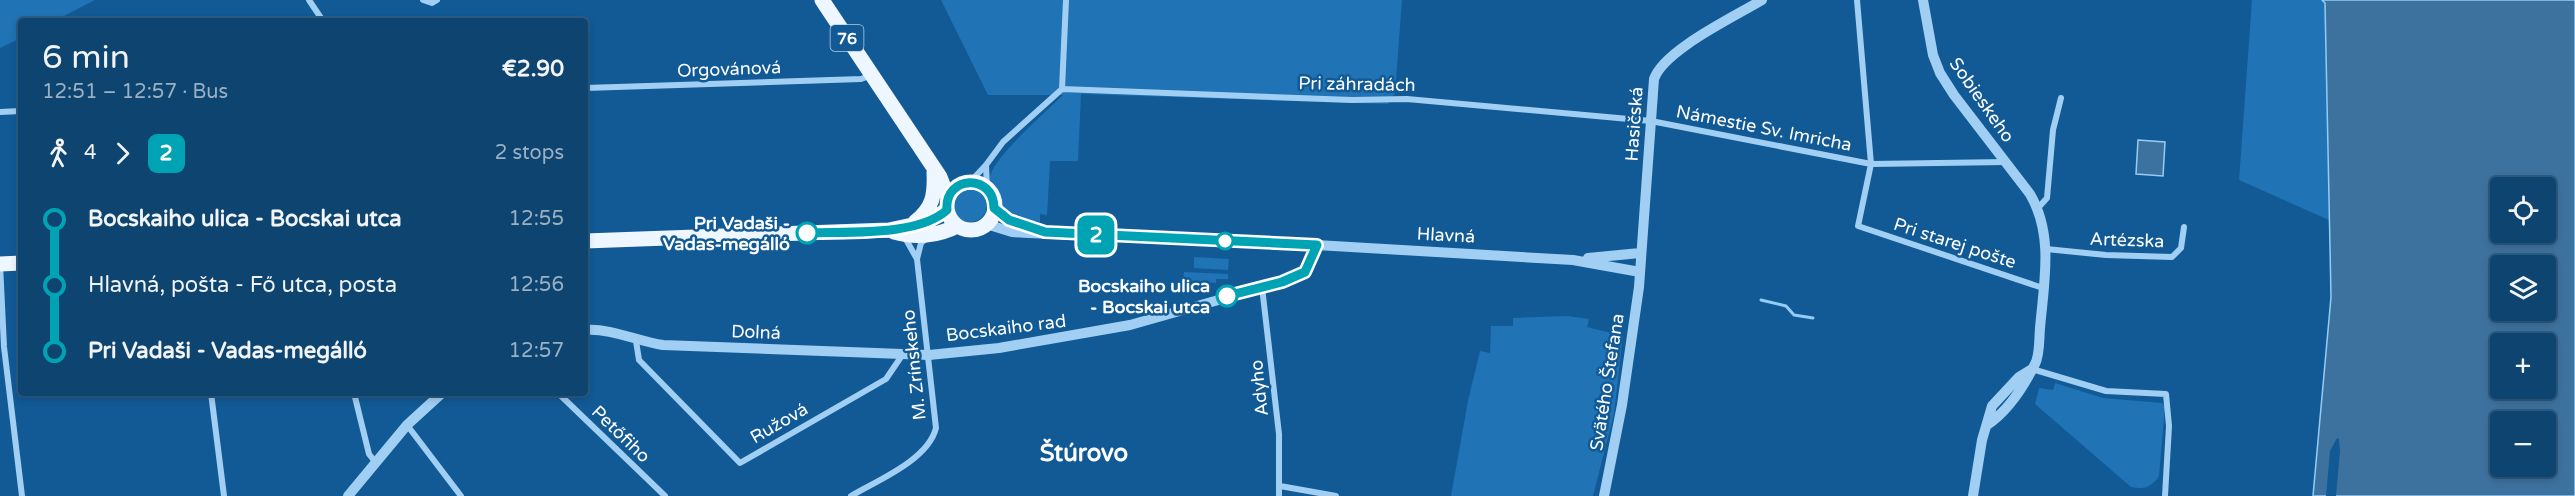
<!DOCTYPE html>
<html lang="en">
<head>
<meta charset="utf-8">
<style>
	body { margin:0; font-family:"Varela Round",sans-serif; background:#164b75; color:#f1f3f6; height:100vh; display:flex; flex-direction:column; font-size:22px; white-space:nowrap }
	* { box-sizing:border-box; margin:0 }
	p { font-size:20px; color:#9ab0c3 }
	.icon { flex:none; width:33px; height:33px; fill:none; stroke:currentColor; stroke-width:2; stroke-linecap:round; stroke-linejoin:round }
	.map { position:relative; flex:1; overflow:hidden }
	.drawer { position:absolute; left:18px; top:18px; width:570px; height:378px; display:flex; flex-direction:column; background:#0d4470; border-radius:6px; box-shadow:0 3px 9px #0003,0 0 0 2px #2d5c83 }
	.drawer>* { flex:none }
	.badge { padding:0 12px; border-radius:9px; font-size:21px; line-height:39px }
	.buttons { position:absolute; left:2490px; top:177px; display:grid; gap:12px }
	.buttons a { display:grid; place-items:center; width:66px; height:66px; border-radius:6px; background:#0d4470; box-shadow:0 3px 9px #0003,0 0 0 2px #2d5c83; font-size:30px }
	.map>.badge { position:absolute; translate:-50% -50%; box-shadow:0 0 0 3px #fff }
	.legs { display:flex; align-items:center; gap:9px; height:66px; padding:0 24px; font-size:20px }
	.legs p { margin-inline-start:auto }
	.headline { display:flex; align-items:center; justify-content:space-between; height:102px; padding:0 24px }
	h1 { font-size:33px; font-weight:600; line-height:45px }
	ul { padding:0 24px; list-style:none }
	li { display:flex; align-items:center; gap:21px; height:66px; font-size:22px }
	li i { display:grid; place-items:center; width:9px; height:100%; margin:0 8px; background:currentColor }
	li i::after { content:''; width:15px; height:15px; margin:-8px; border:4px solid; border-radius:50%; background:#0d4470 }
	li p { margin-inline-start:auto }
	li:first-child i { background:linear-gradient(#0000 50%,currentColor 0) }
	li:last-child i { background:linear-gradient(currentColor 50%,#0000 0) }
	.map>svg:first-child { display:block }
</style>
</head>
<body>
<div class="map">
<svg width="2575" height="496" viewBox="0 0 2575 496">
	<rect width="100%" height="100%" fill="#115a96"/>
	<path fill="#2073b4" d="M0 0H95L54 21H21V38L0 48Z
		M941 0H1402L1395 93 1388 104 1081 94 1078 161H1050L1047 215 1040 214V222C1022 219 1001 216 996 195 995 188 990 185 990 178 991 159 1048 110 1063 95H988Z
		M2252 0H2322L2325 3 2329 220 2239 180Z
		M953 205a17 17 0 1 1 34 0a17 17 0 1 1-34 0Z
		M1194 257 1229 259 1228 270 1194 268Z
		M1184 272 1228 274V279H1216V283L1183 282Z
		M1567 316 1589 319 1587 327 1623 336 1614 414 1593 496H1451L1468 401 1480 351 1490 353 1491 326H1513V318Z
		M2055 383 2103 398 2162 403 2165 407 2159 476C2152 487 2143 490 2131 487L2035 404 2039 388 2053 390Z"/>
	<path fill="#3e729e" stroke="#93ccf7" stroke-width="1.5" fill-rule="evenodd" d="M2322 0H2575V496H2313L2331 297 2325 3ZM2500 188H2546V232H2500ZM2500 266H2546V310H2500ZM2500 344H2546V388H2500ZM2500 422H2546V466H2500Z
		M2138 140 2165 142 2163 176 2136 174Z"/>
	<path fill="#115a96" d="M2337 438 2339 439 2340 451 2336 496H2326L2330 451Z"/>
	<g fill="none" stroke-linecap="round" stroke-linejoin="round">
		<path stroke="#93ccf7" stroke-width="3" d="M1761 300 1786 306 1794 315 1813 318"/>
		<path stroke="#a1cff3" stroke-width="6" d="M309 0 323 21
			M423 0 432 3 437 0
			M1857 0 1871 164 1858 226 2043 288
			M585 88 861 79 872 75
			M1062 89 1352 100 1407 99 1651 121 1871 164 2006 162
			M0 112 21 111
			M986 165 987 188
			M970 182 986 165 1003 142 1062 89 1066 0
			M2038 208 2047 198 2053 130 2061 98
			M2046 249 2106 255 2172 257 2181 248 2184 227
			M917 259 921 243 926 239
			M0 264 4 347 22 496
			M1262 287 1279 434V496
			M636 341 639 360 740 463 886 379 903 354
			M2032 369 2106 391 2166 394 2169 426 2165 496
			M211 393 224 496
			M354 393 369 454 376 463
			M558 393 665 496
			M407 425 461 496
			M1280 486 1336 496
			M851 496C878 480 928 460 936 428L917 259 904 236"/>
		<path stroke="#a1cff3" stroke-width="10" d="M1923 0 1933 55 1940 73 1954 95 2030 194C2054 235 2044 282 2040 328 2039 339 2040 355 2035 364 2024 386 2008 411 1987 425
			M994 208 1009 220 1033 229
			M986 224 1012 232 1028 233 1282 243 1573 260 1640 272
			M1588 258 1640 253
			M585 330C611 328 637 341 663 345L929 355 999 348 1130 325 1282 282 1305 272 1317 245
			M348 496 407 425 442 393
			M1604 496 1622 405 1639 287 1654 79C1664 50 1734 17 1762 0
			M1973 496 1982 440 1992 406 2019 377 2032 369"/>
		<path stroke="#eef6ff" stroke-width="15" d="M822 0 940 177 948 198
			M947 206a24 24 0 1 1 48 0a24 24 0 1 1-48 0Z
			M915 222C933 208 935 195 934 172
			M894 232C915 238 938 236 957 226
			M585 241 889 230 926 222 947 210
			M0 264 21 263"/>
	</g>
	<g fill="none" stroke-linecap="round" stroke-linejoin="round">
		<g stroke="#fff" stroke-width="14">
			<path id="line-1" d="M807 233C846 231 917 237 947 210 944 175 994 173 994 208L1009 220 1045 232 1317 245 1305 272 1282 282 1227 296"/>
		</g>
		<use href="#line-1" stroke="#00a3b4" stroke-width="9"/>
	</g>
	<g fill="#fff" stroke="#00a3b4" stroke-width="3">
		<circle cx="807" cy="233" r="10"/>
		<circle cx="1225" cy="241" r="8"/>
		<circle cx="1227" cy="296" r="10"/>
	</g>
	<g text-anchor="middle" stroke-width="5" stroke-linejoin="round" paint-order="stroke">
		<rect fill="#115a96" stroke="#b8cee0" stroke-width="1.5" x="830.5" y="25" width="33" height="26" rx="4.5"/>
		<g font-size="16" font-weight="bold" fill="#fff">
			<text x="847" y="44">76</text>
		</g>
		<g font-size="18" fill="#fff" stroke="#115a96">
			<text transform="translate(729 69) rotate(-2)" y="6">Orgovánová</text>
			<text transform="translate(1357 84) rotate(1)" y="6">Pri záhradách</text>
			<text transform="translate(1982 100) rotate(55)" y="6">Sobieskeho</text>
			<text transform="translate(1634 124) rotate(-86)" y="6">Hasičská</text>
			<text transform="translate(1764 128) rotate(11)" y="6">Námestie Sv. Imricha</text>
			<text transform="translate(1446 235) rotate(3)" y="6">Hlavná</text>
			<text transform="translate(2127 240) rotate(2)" y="6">Artézska</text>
			<text transform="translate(1955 243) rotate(18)" y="6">Pri starej pošte</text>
			<text transform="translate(1006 328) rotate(-7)" y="6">Bocskaiho rad</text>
			<text transform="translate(756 332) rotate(2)" y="6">Dolná</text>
			<text transform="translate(914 365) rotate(-96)" y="6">M. Zrínskeho</text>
			<text transform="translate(1607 382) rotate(-81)" y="6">Svätého Štefana</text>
			<text transform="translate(1259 388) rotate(-96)" y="6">Adyho</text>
			<text transform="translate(779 423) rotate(-30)" y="6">Ružová</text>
			<text transform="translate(621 434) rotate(44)" y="6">Petőfiho</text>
		</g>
		<g font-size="18" font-weight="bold" fill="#fff" stroke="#115a96" text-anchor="end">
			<text x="790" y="229">Pri Vadaši -<tspan x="790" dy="21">Vadas-megálló</tspan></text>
			<text x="1210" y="292">Bocskaiho ulica<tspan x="1210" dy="21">- Bocskai utca</tspan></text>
		</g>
		<g font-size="24" font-weight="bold" fill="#fff" stroke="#115a96">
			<text x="1084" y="461">Štúrovo</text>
		</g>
	</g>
</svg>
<div class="buttons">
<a><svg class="icon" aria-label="locate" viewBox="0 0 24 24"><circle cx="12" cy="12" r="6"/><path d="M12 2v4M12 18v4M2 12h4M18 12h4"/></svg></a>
<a><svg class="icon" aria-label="layers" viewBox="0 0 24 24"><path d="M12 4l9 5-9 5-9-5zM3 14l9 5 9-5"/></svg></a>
<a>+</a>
<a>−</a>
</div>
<b class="badge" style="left:1096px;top:235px;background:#00a3b4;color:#fff">2</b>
<section class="drawer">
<div class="headline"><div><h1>6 min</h1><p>12:51 – 12:57 · Bus</p></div><b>€2.90</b></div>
<div class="legs"><svg class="icon" aria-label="walk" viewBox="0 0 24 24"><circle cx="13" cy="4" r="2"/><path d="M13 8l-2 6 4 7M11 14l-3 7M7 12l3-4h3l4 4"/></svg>4<svg class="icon" aria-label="forward" viewBox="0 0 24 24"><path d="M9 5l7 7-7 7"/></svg><b class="badge" style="background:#00a3b4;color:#fff">2</b><p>2 stops</p></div>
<ul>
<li><i style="color:#00a3b4"></i><b>Bocskaiho ulica - Bocskai utca</b><p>12:55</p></li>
<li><i style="color:#00a3b4"></i><span>Hlavná, pošta - Fő utca, posta</span><p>12:56</p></li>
<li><i style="color:#00a3b4"></i><b>Pri Vadaši - Vadas-megálló</b><p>12:57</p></li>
</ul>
</section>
</div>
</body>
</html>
